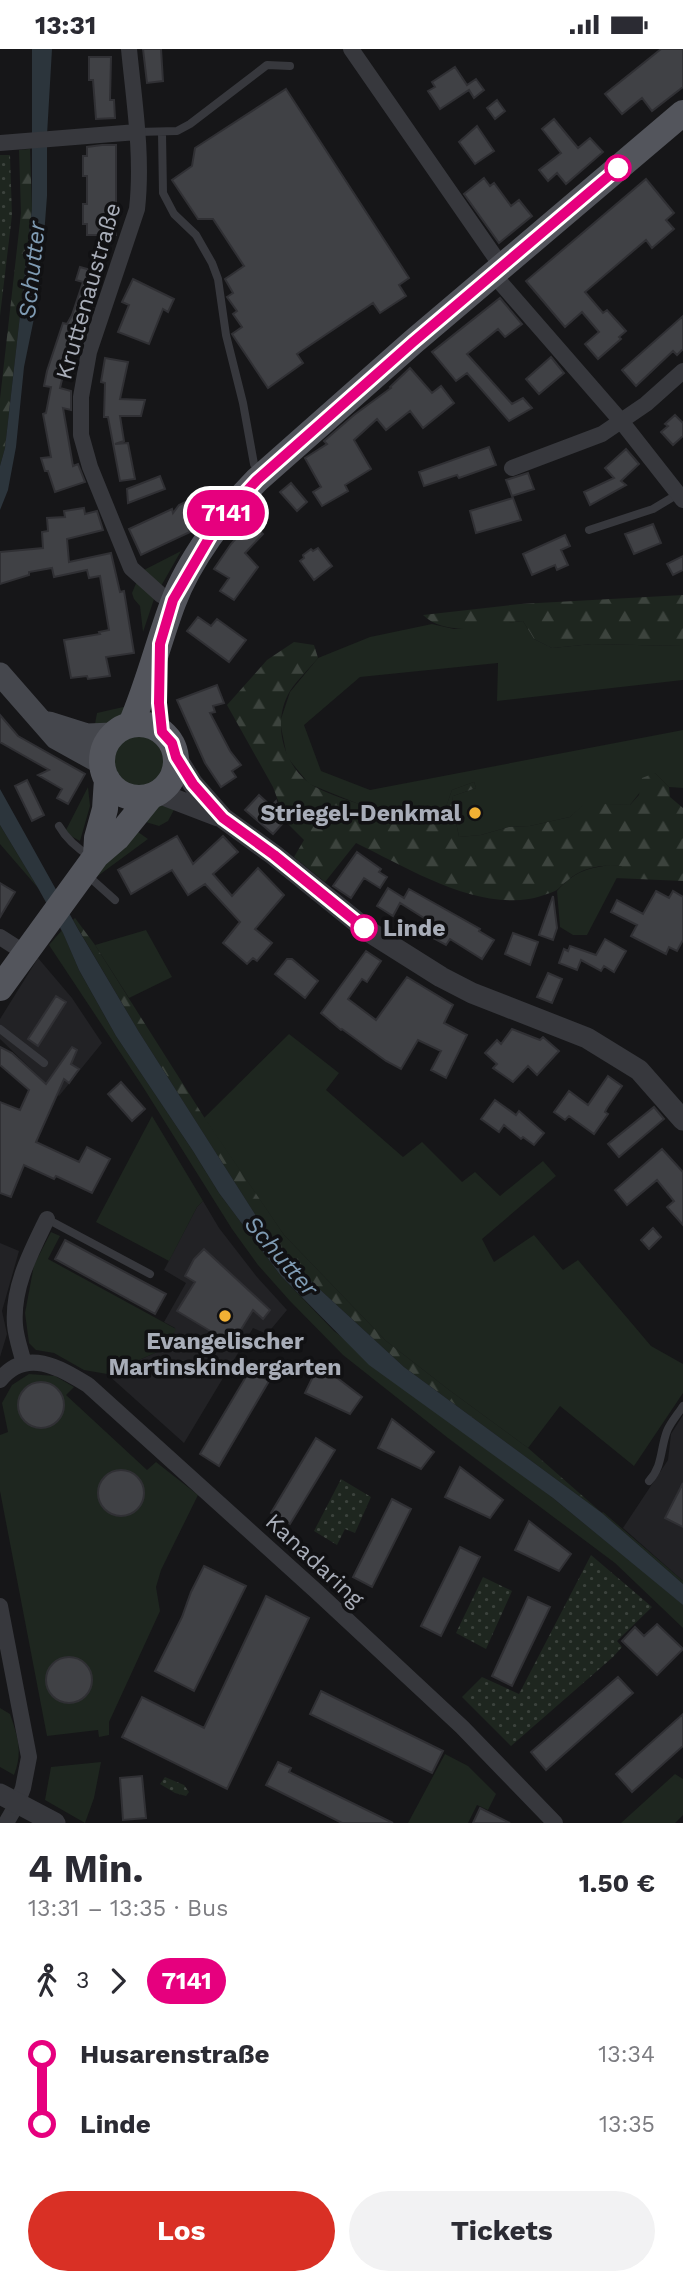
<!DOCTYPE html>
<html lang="de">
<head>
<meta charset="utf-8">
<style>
	body { margin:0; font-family:"Work Sans",sans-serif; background:#f2f2f3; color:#2b2b33; height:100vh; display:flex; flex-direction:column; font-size:26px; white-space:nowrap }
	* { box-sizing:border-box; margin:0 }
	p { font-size:23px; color:#7c7c81 }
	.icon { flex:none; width:38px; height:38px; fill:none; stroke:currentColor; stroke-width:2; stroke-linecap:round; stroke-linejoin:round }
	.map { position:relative; height:1774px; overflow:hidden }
	.details { display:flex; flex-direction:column; background:#fff; flex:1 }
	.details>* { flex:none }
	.badge { padding:0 14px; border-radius:23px; font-size:24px; line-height:46px }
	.map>.badge { position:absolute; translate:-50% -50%; box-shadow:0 0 0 4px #fff }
	.legs { display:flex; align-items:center; gap:10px; height:77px; padding:0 28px; font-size:23px }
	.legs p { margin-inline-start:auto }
	.summary { display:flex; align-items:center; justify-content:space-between; height:119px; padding:0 28px }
	h1 { font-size:38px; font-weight:700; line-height:52px }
	.action { display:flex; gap:14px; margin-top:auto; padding:14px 28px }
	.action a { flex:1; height:80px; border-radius:42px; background:#d93025; color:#fff; font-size:28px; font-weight:700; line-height:80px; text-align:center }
	.action a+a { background:#f2f2f3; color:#2b2b33 }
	ul { padding:0 28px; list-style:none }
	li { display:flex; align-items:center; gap:24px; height:70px; font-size:26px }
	li i { display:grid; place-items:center; width:10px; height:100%; margin:0 9px; background:currentColor }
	li i::after { content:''; width:18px; height:18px; margin:-9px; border:5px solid; border-radius:50%; background:#fff }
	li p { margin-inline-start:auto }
	li:first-child i { background:linear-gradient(#0000 50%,currentColor 0) }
	li:last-child i { background:linear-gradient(currentColor 50%,#0000 0) }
	.status { display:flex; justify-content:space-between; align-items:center; height:49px; padding:0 35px; background:#fff; direction:ltr }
	.status svg { height:19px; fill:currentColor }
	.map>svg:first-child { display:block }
</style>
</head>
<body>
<div class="status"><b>13:31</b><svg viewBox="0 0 49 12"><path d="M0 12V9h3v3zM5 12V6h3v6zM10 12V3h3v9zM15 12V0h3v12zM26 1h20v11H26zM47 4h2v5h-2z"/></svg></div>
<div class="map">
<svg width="683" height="1774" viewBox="0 0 683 1774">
	<defs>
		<pattern id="forest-firs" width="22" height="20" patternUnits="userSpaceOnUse" patternTransform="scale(1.75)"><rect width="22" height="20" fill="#1e261f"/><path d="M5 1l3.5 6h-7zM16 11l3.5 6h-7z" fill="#3c433d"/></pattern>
		<pattern id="park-dots" width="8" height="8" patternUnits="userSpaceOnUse" patternTransform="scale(1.75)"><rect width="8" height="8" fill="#1e261f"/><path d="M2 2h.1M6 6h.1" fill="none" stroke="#3c433d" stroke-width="1.8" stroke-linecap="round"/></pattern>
	</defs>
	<rect width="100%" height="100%" fill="#161618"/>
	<path fill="#222225" d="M38 909 72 949 102 994 59 1047 0 990V970Z
		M203 1152 219 1179 257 1228 287 1261 267 1285 253 1279 184 1394 107 1325 164 1300 175 1279 164 1273 186 1234 164 1221 197 1158Z
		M0 1194 19 1202 2 1262 7 1285 0 1308Z
		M683 1366V1532L623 1479 668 1411 671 1385Z"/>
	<path fill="#1e261f" d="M181 502 160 539 142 522Z
		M137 532 155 547 143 583 140 557 134 550 132 544Z
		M523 572 534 590 552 599 592 595 683 597V631L497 652 498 614 360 628 304 676 321 722 370 741 683 681V739L669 738 655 724 630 756 585 755 570 768 530 777 509 778 481 786 459 788 452 755 453 747 476 739 474 733 452 741 442 770 433 772 418 771 361 756 309 735 287 708 280 673 290 643 318 609 370 588 432 575 454 580Z
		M132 656C122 674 112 676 94 680L97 664Z
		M113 711a27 27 0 1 1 54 0a27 27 0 1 1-54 0Z
		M88 738 90 757 80 792 69 786 66 781Z
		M167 755 176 757 168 772 159 777 139 771 157 757Z
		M0 776 38 839 0 795Z
		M131 778 148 790 95 829Z
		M611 816 623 817 587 886H573L560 878 557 842C574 823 586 819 611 816Z
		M62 881 79 921 116 987 193 1102 219 1144 281 1227 334 1282 553 1449 680 1553 683 1556V1579L615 1514 448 1389 343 1306 290 1252 258 1216 232 1180 143 1038 49 896Z
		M146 881 172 928 129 949 95 896Z
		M289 985 339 1024 326 1041 403 1108 422 1093 462 1133 475 1123 500 1147 543 1112 556 1127 482 1190 494 1213 534 1186 563 1221 578 1211 651 1297 683 1315V1344L634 1417 560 1357 528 1399 449 1341 386 1292 284 1186 204 1069Z
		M152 1067 203 1152 197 1158 169 1212 96 1173Z
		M51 1183 60 1187 48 1210 176 1280 164 1300 107 1325 84 1321 54 1304 36 1301 29 1294 25 1264 34 1216Z
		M29 1325 55 1327 74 1338 66 1346 147 1421 156 1413 198 1446 161 1521 156 1538 160 1562 109 1673V1686L99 1688 98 1681 47 1687 0 1442V1386L8 1383 2 1354 12 1336Z
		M603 1463 683 1532V1535L602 1464Z
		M0 1659 10 1665C18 1688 23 1703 14 1726L0 1718Z
		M445 1705 468 1717 496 1745 488 1761 477 1756 468 1774H408Z
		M101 1713 94 1749 85 1774 45 1751 51 1718Z
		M675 1725 683 1730V1766L675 1774H621Z"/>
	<path fill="url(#forest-firs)" d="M30 100 32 160 5 399 0 417V350L21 164 19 101Z
		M683 546V597L592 595 552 599 534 590 523 572C491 575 448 590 423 566L520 555Z
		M294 593 314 596 318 609C309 620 298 630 290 642 272 672 282 713 309 734 320 743 364 757 379 761 399 766 422 776 442 769L452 741 474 733 476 739 453 747 452 755 459 788 481 786 509 778 530 777 570 768 585 754 630 756 639 746 642 729 655 724 669 738 670 748 683 759V832L615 829 622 817C602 815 582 818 567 832 560 837 558 842 550 844 543 846 536 849 529 850 471 859 406 818 356 794L325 833 294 808 304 791 286 773 273 738 227 656 267 611Z
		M75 869 95 896 204 1068 284 1186 386 1292 449 1341 528 1399 602 1464 404 1318 302 1224 258 1170 139 983 73 871Z"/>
	<path fill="url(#park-dots)" d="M0 106H10L12 166 0 267Z
		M341 1430 371 1448 355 1484 345 1480 337 1496 314 1482Z
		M591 1506 652 1558 617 1592 622 1598 613 1608 511 1697 462 1648 482 1628 519 1645Z
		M483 1528 512 1542 486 1600 456 1584Z
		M165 1728 184 1736 189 1743 186 1747 175 1744 160 1735Z"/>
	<path fill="#2c353c" d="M32 0H52L47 86V147L40 240 24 318 16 398 8 441 0 461V417L5 399 32 160Z
		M0 740 78 880 139 983 258 1170 302 1224 404 1318 602 1464 683 1535V1556L553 1449 369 1316 281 1227 219 1144 193 1102 116 987 79 921 63 884 38 839 0 776Z"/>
	<path fill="#404145" stroke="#303034" stroke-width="2" d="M143 0H161L163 32 147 34Z
		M661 0H683V38L652 62 642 49 622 65 605 45Z
		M89 8H111L110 51H114L115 69 96 70 93 31H89Z
		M455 18 467 36 476 30 484 41 474 49 469 41 440 60 428 42 435 38 432 33Z
		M286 40 409 229 399 236 406 247 380 264 373 254 297 305 303 314 268 339 232 285 242 278 233 265 237 262 227 248 233 244 225 230 244 217 213 170H198L172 131 192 117 195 99Z
		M497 51 505 62 495 70 487 59Z
		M554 70 578 99 590 89 603 103 566 135 557 124 548 132 539 121 561 104 542 80Z
		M477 77 494 102 475 115 459 93Z
		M102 96H116V186H87V175H83V155H87V127H83V107H87V98Z
		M484 129 490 137 494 134 511 157 519 151 532 167 499 194 464 145Z
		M646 130 674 164 666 171 674 180 652 199 646 191 585 243 603 264 607 261 626 282 619 288 621 290 598 310 585 295 599 283 582 263 565 278 526 232Z
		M80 218 98 223 92 240 98 242 79 300 70 297 60 339 71 342V361L63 359 73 417 78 415 85 433 55 443 48 422H45L41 409 51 408 43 365 46 364 51 338 44 337 47 322 63 274 67 275 72 266 83 233 76 231Z
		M133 230 174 250 168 263 163 260 149 295 118 283 129 256 122 253Z
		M500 249 522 275 505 288 498 280 467 305 512 355 523 349 532 359 509 372 467 324 456 332 432 303Z
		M683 267V300L677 306 673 302 636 337 622 321Z
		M551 308 564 324 539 345 526 330Z
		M105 309 128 313 120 350 145 351 141 367H120L124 392 115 395 128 394 135 430 120 432 108 368H104L105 334 101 333Z
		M410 319 432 344 441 337 454 354 423 379 410 362 386 381 377 370 354 391 371 420 345 436 348 442 322 457 313 443 321 438 305 409 327 395 324 392 354 366 391 339 390 338Z
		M675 366 683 374V387L673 396 661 383 668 377 665 375Z
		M489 398 496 416 459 429 457 426 424 437 419 423Z
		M626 400 639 415 621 432 626 436 590 456 584 443 614 429 605 419Z
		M528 424 534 440 512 447 506 431Z
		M160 427 165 440 128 454 127 440Z
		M291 434 307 453 297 462 280 443Z
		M215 439 187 476 190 483 141 506 129 480 172 460 173 464 179 456Z
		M513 449 521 471 476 484 470 462Z
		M84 459 85 465 97 462 103 481 67 490 69 513 111 504 120 543 124 542 134 604 106 608 110 627 88 630 87 627 71 629 64 591 100 585 99 583 109 581 100 527 89 529 87 521 54 528 52 519 29 523V526L0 535V503L43 499 42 483 48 482 47 469 65 468 64 462Z
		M251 473 263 485 245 504 258 518 234 551 220 542 229 529 214 520 231 495Z
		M653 475 661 494 634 505 625 485Z
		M565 486 570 497 561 501 568 516 557 521 555 516 532 526 523 505Z
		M318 499 332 517 314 531 300 512 304 509 303 506 311 500 313 502Z
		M683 507V521L673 526 667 515Z
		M198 568 211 577 217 570 246 591 229 613 187 582Z
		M217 636 224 654 213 657 215 663 210 664 230 702 241 716 232 722 236 728 221 738 205 714 177 651Z
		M0 666 18 687 85 725 68 755 57 749 62 740 38 726 49 721 0 693Z
		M27 731 44 766 32 772 15 737Z
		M259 746 271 757 276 752 283 774 273 785 245 761Z
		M177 787 193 815 223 787 238 803 213 825 232 847 258 819 284 846 255 880 272 894 257 912 253 909 247 915 223 894 240 873 205 835 188 846 172 821 131 845 118 821Z
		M357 803 381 820 379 823 387 828 380 839 364 829 351 849 333 837Z
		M0 834 15 843 0 868Z
		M388 839 404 849 409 840 480 880 479 882 494 891 482 910 450 890 446 896 433 889 429 886 435 876 400 854 393 867 377 857Z
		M656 842 669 849 673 842 683 848V891L677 902 669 898 666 905 631 887 637 876 611 863 617 851 643 865Z
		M553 847 557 879 553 891 539 886Z
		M513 884 538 893 530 916 505 905Z
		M605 890 626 902 614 923 604 917 601 922 581 911 577 921 559 914 564 900 568 902 570 897 596 906Z
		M366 902 381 912 367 933 362 930 348 950 376 971 407 928 453 956 444 974 467 986 446 1029 431 1021 441 1002 418 991 401 1020 386 1012 342 980 341 981 321 964Z
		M287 910H292L318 932 305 949 275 925Z
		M548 924 562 930 552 954 537 948Z
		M56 947 66 953 38 997 28 990Z
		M512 980 540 991 543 988 559 1002 537 1026 528 1017 513 1033 493 1019 497 1015 485 1004 497 991 501 995Z
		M0 998 12 1004 46 1035 72 998 77 1001 71 1015 79 1020 69 1034 64 1030 36 1093 79 1113 87 1098 110 1110 92 1144 56 1127 54 1130 24 1116 11 1148 0 1144V1053L20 1061 29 1041 0 1016Z
		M608 1027 622 1037 607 1059 605 1063 608 1065 594 1085 569 1067 565 1071 554 1063 569 1042 588 1056Z
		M121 1033 145 1060 132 1072 108 1045Z
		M495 1051 516 1066 519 1062 544 1084 534 1096 523 1088 521 1090 504 1076 499 1083 481 1070Z
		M654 1058 664 1070 619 1108 608 1095Z
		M662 1100 683 1123V1176L667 1158 674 1152 657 1131 627 1156 615 1141Z
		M653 1179 661 1188 649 1200 641 1191Z
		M65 1191 166 1245 155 1265 55 1210Z
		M204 1200 270 1261 263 1270 253 1261 232 1295 177 1262 195 1233 185 1227 194 1210Z
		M319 1315 362 1348 350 1365 305 1344Z
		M250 1321 269 1332 219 1417 200 1405Z
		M18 1356a23 23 0 1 1 46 0a23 23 0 1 1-46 0Z
		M392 1370 434 1403 421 1420 378 1399Z
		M316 1389 335 1401 290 1475 271 1464Z
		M460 1418 503 1451 490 1469 445 1448Z
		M98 1444a23 23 0 1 1 46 0a23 23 0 1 1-46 0Z
		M683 1434V1478L665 1469Z
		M392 1450 411 1460 372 1538 353 1528Z
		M529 1472 571 1505 559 1522 515 1501Z
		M460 1498 480 1508 441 1587 421 1577Z
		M204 1517 246 1537 194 1642 155 1622 182 1568 191 1543Z
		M266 1547 309 1569 227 1740 122 1688 142 1648 204 1679Z
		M528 1548 550 1558 512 1637 492 1627Z
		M657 1575 683 1600 657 1626 622 1592 635 1578 644 1587Z
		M46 1631a23 23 0 1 1 46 0a23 23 0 1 1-46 0Z
		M618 1628 633 1644 546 1721 531 1703Z
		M321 1642 443 1702 432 1724 310 1665Z
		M683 1665V1697L632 1743 616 1725Z
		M278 1713 291 1719 289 1723 393 1774H342L266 1736Z
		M142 1727 146 1769 123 1771 120 1729Z
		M480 1759 510 1774H473Z"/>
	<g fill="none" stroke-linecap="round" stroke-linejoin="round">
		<path stroke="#37383d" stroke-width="8" d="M137 83 177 82 190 75 267 16 290 17
			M162 84 163 144 174 165 196 186 212 214 218 230 226 286 243 354 254 415
			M589 481 653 460 678 445
			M59 777C67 791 78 800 91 808
			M87 826 115 851
			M0 980 44 1014
			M47 1170 150 1225
			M649 1432C663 1417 660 1400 667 1382 670 1374 678 1365 683 1357"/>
		<path stroke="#37383d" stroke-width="16" d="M129 0C134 52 143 107 137 160L89 303 81 348V386L90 418 131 519 161 546 173 551
			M351 0 502 218
			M0 94 137 83
			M493 225 621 372 683 451
			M512 419 602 385 646 355 683 322
			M0 888 25 904
			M24 1315C21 1302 16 1289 15 1276 12 1238 31 1203 47 1170
			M0 1331C26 1298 60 1319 88 1336L316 1542 462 1678 555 1774
			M0 1557 29 1708 23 1739 17 1755 6 1774"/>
		<path stroke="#37383d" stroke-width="21" d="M176 708 193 735 223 769 274 806 368 882 441 928 472 944 587 989 639 1021 683 1071
			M158 744 218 767
			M0 1745 55 1774"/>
		<path stroke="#45474d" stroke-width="23" d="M0 625 56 689 103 715
			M49 674 87 686 113 685"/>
		<path stroke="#53555c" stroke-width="26" d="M131 675C148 636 158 594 173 554 189 511 225 463 257 431L413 293 683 64
			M102 712a37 37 0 1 1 74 0a37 37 0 1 1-74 0Z
			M96 807 97 789 105 760 107 730
			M0 939 96 807 117 789 151 747"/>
	</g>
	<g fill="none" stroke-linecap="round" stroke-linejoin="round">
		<g stroke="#fff" stroke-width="16">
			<path id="line-1" d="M364 879 274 806 223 769 193 735 176 708 172 694 162 683 159 654 160 595 173 551 219 472 257 431 413 293 618 119"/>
		</g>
		<use href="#line-1" stroke="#e6007e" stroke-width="10"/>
	</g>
	<g fill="#fff" stroke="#e6007e" stroke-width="3.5">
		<circle cx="618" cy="119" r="12"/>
		<circle cx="364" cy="879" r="12"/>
	</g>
	<g fill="#f2b134" stroke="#111113" stroke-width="2.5">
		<circle cx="475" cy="764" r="7"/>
		<circle cx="225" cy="1267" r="7"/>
	</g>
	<g text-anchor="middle" stroke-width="7" stroke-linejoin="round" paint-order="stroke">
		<g font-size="23" fill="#a8adb8" stroke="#111113">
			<text transform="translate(88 242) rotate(-74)" y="8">Kruttenaustraße</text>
			<text transform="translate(315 1511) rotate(43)" y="8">Kanadaring</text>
		</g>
		<g font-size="23" font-weight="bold" fill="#a8adb8" stroke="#111113" text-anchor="end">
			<text x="461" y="772">Striegel-Denkmal</text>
			<text x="225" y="1300" text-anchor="middle">Evangelischer<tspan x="225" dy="26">Martinskindergarten</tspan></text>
		</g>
		<g font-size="23" font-weight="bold" fill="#a8adb8" stroke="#111113" text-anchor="start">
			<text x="383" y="887">Linde</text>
		</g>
		<g font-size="24" font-style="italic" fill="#7f9bb3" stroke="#111113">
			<text transform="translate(32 221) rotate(-84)" y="8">Schutter</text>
			<text transform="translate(281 1207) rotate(49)" y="8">Schutter</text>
		</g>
	</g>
</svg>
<b class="badge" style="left:226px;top:464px;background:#e6007e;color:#fff">7141</b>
</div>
<section class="details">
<div class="summary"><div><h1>4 Min.</h1><p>13:31 – 13:35 · Bus</p></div><b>1.50 €</b></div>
<div class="legs"><svg class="icon" aria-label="walk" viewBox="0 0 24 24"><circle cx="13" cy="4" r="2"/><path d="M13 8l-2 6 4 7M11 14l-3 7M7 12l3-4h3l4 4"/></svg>3<svg class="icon" aria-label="forward" viewBox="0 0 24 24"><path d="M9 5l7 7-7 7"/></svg><b class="badge" style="background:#e6007e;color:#fff">7141</b></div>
<ul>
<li><i style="color:#e6007e"></i><b>Husarenstraße</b><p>13:34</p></li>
<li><i style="color:#e6007e"></i><b>Linde</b><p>13:35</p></li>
</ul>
<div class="action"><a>Los</a><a>Tickets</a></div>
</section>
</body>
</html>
